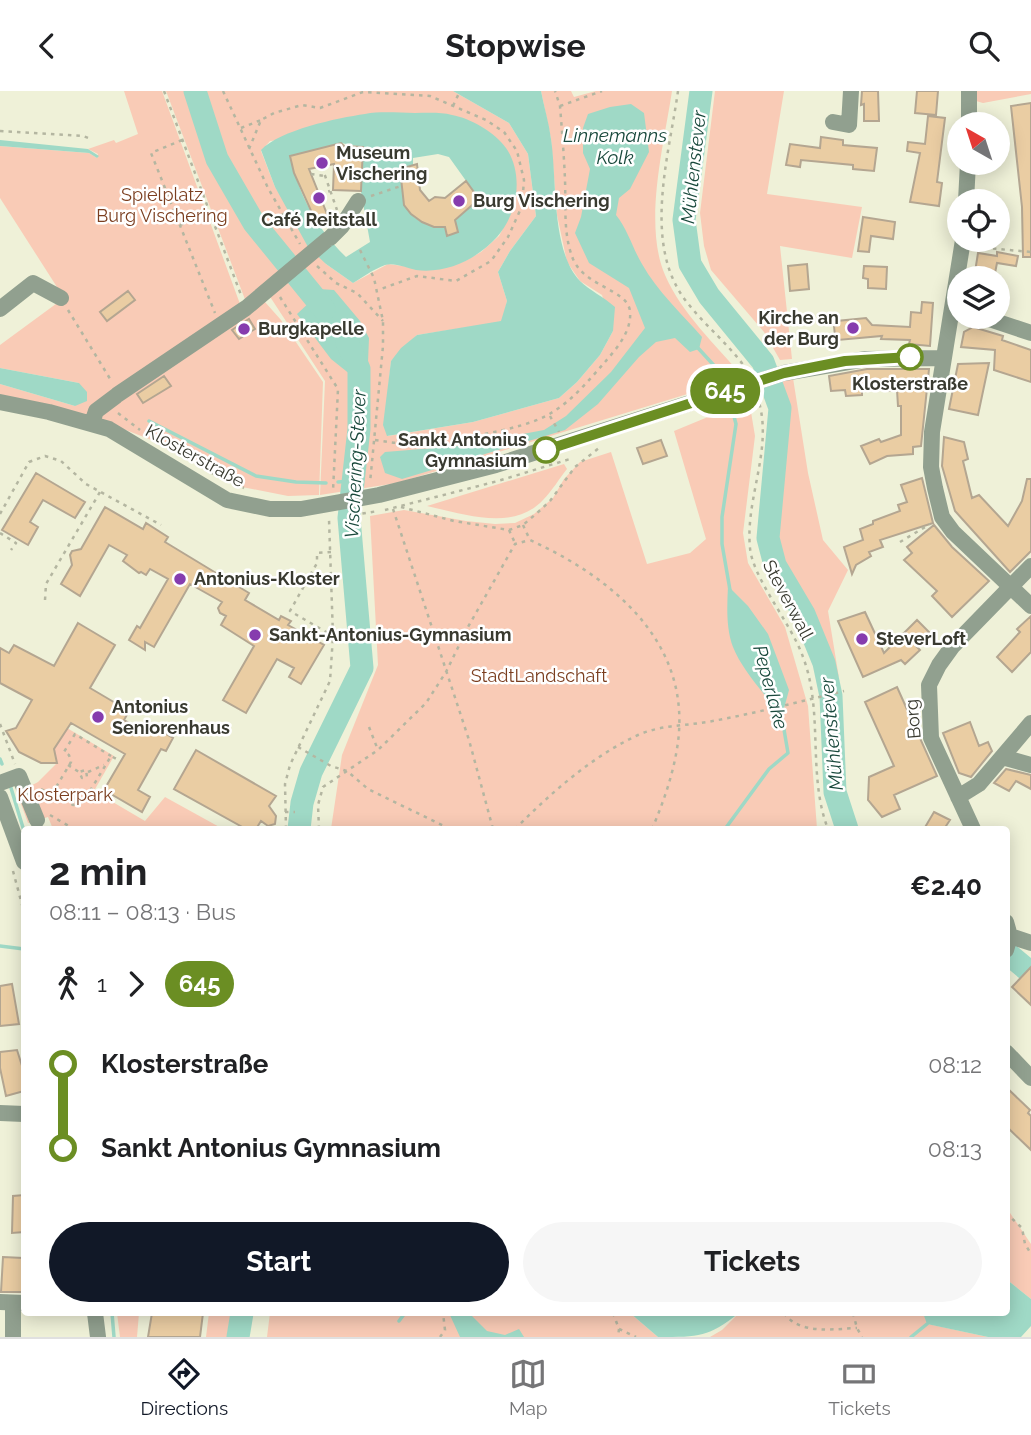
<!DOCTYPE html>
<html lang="en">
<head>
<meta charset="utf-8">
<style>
	body { margin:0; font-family:Raleway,sans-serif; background:#f6f6f6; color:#202124; height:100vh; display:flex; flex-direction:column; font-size:26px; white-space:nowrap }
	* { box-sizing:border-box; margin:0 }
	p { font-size:23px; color:#757577 }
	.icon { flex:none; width:38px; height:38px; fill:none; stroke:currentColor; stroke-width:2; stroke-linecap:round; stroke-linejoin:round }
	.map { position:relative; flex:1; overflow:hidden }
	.panel { position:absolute; left:21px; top:735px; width:989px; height:490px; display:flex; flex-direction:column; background:#fff; border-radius:7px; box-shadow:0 4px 18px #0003 }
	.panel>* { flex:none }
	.badge { padding:0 14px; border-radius:23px; font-size:24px; line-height:46px }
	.needle { width:46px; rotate:321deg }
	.fabs { position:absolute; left:947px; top:21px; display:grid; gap:14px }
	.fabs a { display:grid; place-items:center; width:63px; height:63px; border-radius:50%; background:#fff; box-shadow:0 4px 18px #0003; font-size:35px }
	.map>.badge { position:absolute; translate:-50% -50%; box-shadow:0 0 0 4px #fff }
	.legs { display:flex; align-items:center; gap:10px; height:77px; padding:0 28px; font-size:23px }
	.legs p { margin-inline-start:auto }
	.headline { display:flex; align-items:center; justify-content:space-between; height:119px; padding:0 28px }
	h1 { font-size:38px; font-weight:700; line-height:52px }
	.action { display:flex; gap:14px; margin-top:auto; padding:14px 28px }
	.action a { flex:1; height:80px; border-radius:42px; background:#111827; color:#fff; font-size:28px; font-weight:700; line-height:80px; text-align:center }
	.action a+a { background:#f6f6f6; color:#202124 }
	ul { padding:0 28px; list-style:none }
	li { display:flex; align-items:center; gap:24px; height:84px; font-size:26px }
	li i { display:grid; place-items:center; width:10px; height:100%; margin:0 9px; background:currentColor }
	li i::after { content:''; width:18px; height:18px; margin:-9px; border:5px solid; border-radius:50%; background:#fff }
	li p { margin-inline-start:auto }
	li:first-child i { background:linear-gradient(#0000 50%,currentColor 0) }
	li:last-child i { background:linear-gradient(currentColor 50%,#0000 0) }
	header { display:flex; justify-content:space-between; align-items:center; height:91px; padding:0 28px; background:#fff; font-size:32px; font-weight:700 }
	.dock { display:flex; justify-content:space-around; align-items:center; height:98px; border-top:2px solid #e0e0e0; background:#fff; font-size:19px; color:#757577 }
	.dock a { display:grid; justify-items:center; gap:4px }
	.dock .selected { color:#111827 }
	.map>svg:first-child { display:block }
</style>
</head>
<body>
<header><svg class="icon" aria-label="back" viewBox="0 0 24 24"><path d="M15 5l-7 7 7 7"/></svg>Stopwise<svg class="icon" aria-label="search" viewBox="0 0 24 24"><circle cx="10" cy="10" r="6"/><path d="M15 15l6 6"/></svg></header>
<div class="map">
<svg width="1031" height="1246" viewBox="0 0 1031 1246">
	<rect width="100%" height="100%" fill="#eff1d8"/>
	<path fill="#f9cbb6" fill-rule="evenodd" d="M124 0H162L240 213 265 211 281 229 323 291 319 404 288 405 237 395 149 348 95 327 0 305V293L75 315 79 292 0 277V254L64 207 0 107V55L89 62 97 67 98 63 88 58 114 49 116 52 138 43Z
		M166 0H453L509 32 528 63 536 125 510 160 498 181 507 210 502 231 417 244 391 270 388 299V345L473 331 559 307 577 291 600 264 613 240 602 204 580 190 567 171 557 124 551 48 541 0H571L574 6 596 0H672C664 54 643 133 665 184 682 223 716 254 743 286L397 392 320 404 325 290 265 198 246 211ZM471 31 486 39 505 56 514 116 499 145 481 161 465 170 433 179 388 173 353 192 326 173 275 96 261 60 270 50Z
		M715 0H784L767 103 862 116 852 167 780 155 792 268 780 269 764 241 711 179 704 155 700 122Z
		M977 0H1031V3L983 12 976 10Z
		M793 287 808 382 823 449 848 479 828 520 839 587 820 538 782 475 775 445 788 316 780 290Z
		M749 309 755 345 743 442 748 472 785 536 808 615 817 738H331L342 664 378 574 370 425 404 419 466 430 495 433 515 432 534 423 553 407 564 388 580 371 611 361 647 473 690 462 706 448 674 340Z
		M564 373 567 378C559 388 552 400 543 409 513 441 464 423 427 415Z
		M67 637 114 665 94 700 145 730 165 706 223 738H53L48 726 28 732 17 702 38 691 57 672 54 658Z
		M1006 1116 1031 1153V1208L1006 1188Z
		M117 1222H139L137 1246H120Z
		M209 1222H239L236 1246H206Z
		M270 1222H630L658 1246H267Z
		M739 1222H923L928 1233 988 1246H710L722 1239Z"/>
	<path fill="#9fd9c6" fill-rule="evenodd" d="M453 0H541C544 16 549 32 551 48 557 87 551 160 580 190 589 199 604 206 615 216L613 240 600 264 577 291 559 307 473 331 387 345 383 334 391 270 401 257 417 244 501 230 507 210 498 181 510 160 536 125 528 63 509 32Z
		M631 13 644 22 649 61 630 98 619 107 616 124C628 139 632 156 642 173 657 200 682 223 702 246L699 258 690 261 675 247 656 251 639 266 598 313 565 339 402 388 385 382 380 366 385 361 458 355 544 339 566 325 611 281 645 237 629 197 589 172 575 142 581 126 590 78 583 62V37L588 23 610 16Z
		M415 22C427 22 441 21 452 24 470 27 496 42 506 57 524 83 518 123 497 146 477 168 447 183 416 179 407 177 394 171 385 174 374 178 363 186 353 192L326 173 308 156 275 96 261 59C280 39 337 27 365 23 381 20 399 22 415 22ZM341 52 363 56 361 101 370 151 346 166C317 138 299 104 290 65ZM438 63 449 66 479 108 455 129 458 141 447 145 445 136C405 135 402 110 400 78L413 74V67Z
		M0 49 88 58 99 65 97 67 89 62 0 55Z
		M312 188 319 198 334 199 360 230 369 247 368 271 351 284 331 268 297 223 311 210 300 197Z
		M0 277 79 292 87 301V310L75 315 0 293Z
		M728 495 748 515 768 543 789 599 782 625C766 605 742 579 733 556 726 537 727 516 728 495Z
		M1006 1188 1031 1208V1235L1021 1246H988L927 1233 923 1222H1006Z
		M449 1222H469L487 1240 505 1244 519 1238 524 1246H460Z
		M630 1222H739C708 1246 700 1246 658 1246Z"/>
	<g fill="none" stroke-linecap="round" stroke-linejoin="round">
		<path stroke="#9fd9c6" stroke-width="3.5" d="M698 257 720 281 724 293
			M149 330 256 385 296 391 326 392
			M338 391 352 390
			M730 499 722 453V426L736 333 731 314
			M0 668 2 673
			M11 697 24 740
			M725 738 769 678 788 662 781 621
			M0 855 24 858
			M112 1222 114 1246
			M399 1230 405 1222
			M911 1246 927 1233"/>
		<path stroke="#9fd9c6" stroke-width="23" d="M195 0 217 68 254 132 324 218
			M701 0 684 129 690 173 709 205 763 271 780 317 768 447 775 474 804 523 824 572 831 605 835 701 847 738
			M299 738 302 712 311 681 362 577 349 427 359 338V278L347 251
			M1006 861 1031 882
			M238 1246 242 1222"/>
	</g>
	<path fill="#eacda3" stroke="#b4a691" stroke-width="2" d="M862 0H878L879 30H864V13L861 14Z
		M917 0H938L936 24 915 22Z
		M1031 12V166H1023L1022 116 1011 15Z
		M928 25 945 27 937 91 942 92 939 115 910 111 920 62 907 60 908 51 925 53Z
		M821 46 843 49V54L877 57 874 80 853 78V74L801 69 800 76 786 74 790 53 820 57Z
		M341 52 344 55 363 56 361 100 333 99 334 73 309 78 329 128 317 133 294 82 290 65Z
		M417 73 420 99 429 110 435 106 445 107 466 90 479 108 455 129 458 141 447 145 445 136H434L422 131 411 123 404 114 400 78Z
		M863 126 895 131 893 148 871 145 869 161 858 160Z
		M997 161 1018 165 1016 175 997 172 994 187H974L978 162 997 165Z
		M807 173 809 198 790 200 788 175Z
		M864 175 887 176 886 198 868 197V188L863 187Z
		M128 200 135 209 107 230 100 221Z
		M922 211 933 212 930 255 909 253 910 249 881 248 882 245 838 249V244L835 245 834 235 838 234 837 230 866 227 872 234 910 236 911 221 921 222Z
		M249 228 255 238 239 248 232 239Z
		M973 236 1003 245 1002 249 1031 259V291L994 279 995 259 961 256 964 241Z
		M989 272 978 324 949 318 958 273Z
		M867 278H929L921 355 913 356V363L887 365 870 373 861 355 879 348 881 351 901 344V315H898L897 299 888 300V295L862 298V304L846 305 845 299 831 300 829 285Z
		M164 285 171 295 143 312 137 303Z
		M944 346 964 351 968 368 963 370 972 407 979 404 1008 435 1022 410 1027 388H1031V460L1010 481 955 420 942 375Z
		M661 349 667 365 643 373 637 357Z
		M36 382 85 411 75 427 43 409 30 431 38 436 28 454 2 439Z
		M922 387 933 432 880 449 883 456 869 461 871 465 856 474 852 483 844 456 863 449 860 438 873 433V430L900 420 898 414 907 411 901 394Z
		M105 416 143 438 146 432 168 446 165 451 249 502 245 509 279 529 281 525 291 530 288 534 324 554 301 593 289 586 294 577 277 568 246 622 223 609 254 555 221 534 226 525 220 522 218 517 222 511 190 493 154 556 145 551V559L129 549 137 535 140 537 168 488 150 478 146 484 141 481 139 482 123 470 127 464 109 454 80 505 61 493 72 474 70 464 72 460 81 458Z
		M934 434 952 456 989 490 952 526 932 505 937 500 904 469 912 462 907 456Z
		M865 521 884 562 917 529 929 541 916 555 920 559 905 573 901 569 863 586 838 530Z
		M1031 525V561L1012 581 997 566 1020 541 1017 538Z
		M78 532 115 554 90 597 129 620 124 629 140 638 145 631 173 647 166 660 161 658 138 699 150 706 142 721 104 699 125 663 71 632 54 658 57 672H41L19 661 6 640 16 637 32 609 0 592V557L9 562 14 554 54 575Z
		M897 596 937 685 894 704 900 718 882 726 868 709 869 686 894 675 865 611Z
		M970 631 979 655 988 651 992 660 971 686 959 682 943 642Z
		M196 659 276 705 269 715 276 725 275 733 268 735 261 730 256 738H246L174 698Z
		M1006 678 1031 684V698L1016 690 1009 700 994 692Z
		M934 721 950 729 944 738H924Z
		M1031 876V914L1012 896Z
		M12 893 19 933 0 935V895Z
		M17 959 23 978 24 1000 6 1005 0 977V961Z
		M1006 996 1030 1019 1028 1022 1031 1025V1059L1006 1035Z
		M24 1104V1141L12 1142 13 1105Z
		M3 1166 23 1167 22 1201H1Z
		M152 1222H203L200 1246H148Z"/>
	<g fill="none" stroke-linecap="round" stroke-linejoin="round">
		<path stroke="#b4b6a1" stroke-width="2.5" stroke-dasharray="3.5 5" stroke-linecap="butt" d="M164 0 241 204
			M223 0 268 97 300 153
			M678 0C669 65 642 153 686 210 705 235 729 253 747 279
			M453 15 460 0
			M560 15 602 0
			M241 37 261 29
			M0 40 83 45 91 48
			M182 49 151 62 215 222
			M249 58 261 29 274 22 302 14 320 17 363 1 430 5 486 29 504 41 517 60 524 89 522 115 508 146 491 170 456 190 417 185 378 199
			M322 76 337 119
			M311 83 325 85
			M320 103 330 100
			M371 105 401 95
			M180 134 209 122
			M976 156 1031 161
			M360 159 374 187 383 230V255L370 392
			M317 175 336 192 357 202 383 230
			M280 206 338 298 333 400
			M68 219 112 291
			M757 305C775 355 745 405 750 457 753 488 791 532 803 566 824 621 807 684 828 738
			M118 322 140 339
			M550 325 559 341
			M375 349C384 350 392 352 401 352 435 353 524 340 551 322 572 310 589 289 605 271 617 257 632 240 630 220 627 198 585 196 573 168 563 143 566 116 565 89 564 65 562 40 560 15L555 0
			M212 382 244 397
			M401 416 454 430 509 439 523 434 536 423 550 410 575 376 599 357
			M393 418 469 649 493 738
			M385 419 498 390 570 368
			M0 423 29 371 45 365 61 370 86 393 161 434
			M354 424 378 420
			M523 434 530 449C611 486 691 550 678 651 674 681 664 710 652 738
			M509 439 515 452
			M0 442 16 452 11 459
			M900 451 930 433
			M331 461 317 462V472L290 520 333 545
			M45 509 46 493 100 401
			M0 633 15 673
			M369 636 378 659
			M298 656 331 675 347 680 368 698 450 738
			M68 674 79 681 82 687 87 686 86 679 79 681
			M88 681 104 674
			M41 698 73 714 84 710 111 665 120 670
			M52 703 71 671 69 664 64 661 75 643 111 665
			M285 721H295
			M50 724 74 738
			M286 738 285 693 290 674 330 590 333 545 329 428
			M319 738 318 714 323 696 378 659 426 612 446 581 468 536 515 453 530 449
			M515 738C551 702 591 666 638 644 661 634 683 635 707 631 753 623 798 611 844 600
			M13 780 24 821
			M1006 1122 1022 1137 1025 1153 1031 1163
			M613 1222 619 1238 618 1246
			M784 1222C799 1244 834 1238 857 1237
			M853 1222 857 1237 862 1246
			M619 1238 636 1246
			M440 1246 445 1239 443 1222"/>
		<path stroke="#91a08f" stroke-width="16" d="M833 31 849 34 851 0
			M969 33V0
			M966 110 968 72
			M330 147 342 135 358 110
			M963 149 932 341 931 376 935 397 942 426 953 441 1031 515
			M0 218 33 192 61 207
			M983 226 1031 242
			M117 304 246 217 328 148
			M0 311 49 321 109 338 227 409 270 418H301L379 404 496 374 784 282 866 268 944 267
			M92 332 96 320 116 305
			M1002 666 1031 674
			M0 692 19 685 37 729
			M0 706 24 771
			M958 706 979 693 1031 632
			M973 738 931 647 929 594 939 574 952 556 1031 475
			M1006 831 1010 845 1006 859
			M1010 845 1031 852
			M1006 961 1031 987
			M0 1022 24 1023
			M0 1211 24 1212
			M13 1212V1246
			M95 1222 98 1246"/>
	</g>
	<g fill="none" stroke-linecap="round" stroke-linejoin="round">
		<g stroke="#fff" stroke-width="16">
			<path id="line-1" d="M546 359 784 282 845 270 910 266"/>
		</g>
		<use href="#line-1" stroke="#6b8e23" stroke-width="10"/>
	</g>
	<g fill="#863cae" stroke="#fff" stroke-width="2.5">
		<circle cx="322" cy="72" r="7"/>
		<circle cx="319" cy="107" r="7"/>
		<circle cx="459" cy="110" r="7"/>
		<circle cx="853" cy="237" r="7"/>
		<circle cx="244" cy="238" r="7"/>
		<circle cx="180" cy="488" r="7"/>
		<circle cx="255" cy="544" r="7"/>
		<circle cx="862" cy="548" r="7"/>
		<circle cx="98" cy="626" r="7"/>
	</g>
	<g fill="#fff" stroke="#6b8e23" stroke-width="3.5">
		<circle cx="910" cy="266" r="12"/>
		<circle cx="546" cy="359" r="12"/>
	</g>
	<g text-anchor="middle" stroke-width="5" stroke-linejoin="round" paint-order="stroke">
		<g font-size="18" font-weight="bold" fill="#393a30" stroke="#fff" text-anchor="start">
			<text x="336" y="68">Museum<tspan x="336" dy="21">Vischering</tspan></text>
			<text x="473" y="116">Burg Vischering</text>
			<text x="319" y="135" text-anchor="middle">Café Reitstall</text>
			<text x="839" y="233" text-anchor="end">Kirche an<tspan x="839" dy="21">der Burg</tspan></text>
			<text x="258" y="244">Burgkapelle</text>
			<text x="194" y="494">Antonius-Kloster</text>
			<text x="269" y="550">Sankt-Antonius-Gymnasium</text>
			<text x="876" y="554">SteverLoft</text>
			<text x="112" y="622">Antonius<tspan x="112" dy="21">Seniorenhaus</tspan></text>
		</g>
		<g font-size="18" fill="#7b3e1f" stroke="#fff">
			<text x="162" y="110">Spielplatz<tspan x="162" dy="21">Burg Vischering</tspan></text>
			<text x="539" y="591">StadtLandschaft</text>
			<text x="65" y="710">Klosterpark</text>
		</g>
		<g font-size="18" font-weight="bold" fill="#393a30" stroke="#fff">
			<text x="910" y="299">Klosterstraße</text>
			<text x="527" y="355" text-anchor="end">Sankt Antonius<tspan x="527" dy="21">Gymnasium</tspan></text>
		</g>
		<g font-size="18" fill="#393a30" stroke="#fff">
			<text transform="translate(195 365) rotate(29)" y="6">Klosterstraße</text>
			<text transform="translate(788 509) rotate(62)" y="6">Steverwall</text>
			<text transform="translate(913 628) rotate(-95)" y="6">Borg</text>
		</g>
		<g font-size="19" font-style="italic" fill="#19493c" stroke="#fff">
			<text x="615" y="51">Linnemanns<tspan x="615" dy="22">Kolk</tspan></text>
			<text transform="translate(693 76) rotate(-84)" y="7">Mühlenstever</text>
			<text transform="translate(355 373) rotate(-87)" y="7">Vischering-Stever</text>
			<text transform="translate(771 596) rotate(75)" y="7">Peperlake</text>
			<text transform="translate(831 643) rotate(-95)" y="7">Mühlenstever</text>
		</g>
	</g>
</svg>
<div class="fabs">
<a><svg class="needle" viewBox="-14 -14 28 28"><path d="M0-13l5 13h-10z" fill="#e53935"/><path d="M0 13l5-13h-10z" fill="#757577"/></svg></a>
<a><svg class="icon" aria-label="locate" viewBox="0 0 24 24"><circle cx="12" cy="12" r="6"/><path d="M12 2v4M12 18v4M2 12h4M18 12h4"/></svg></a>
<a><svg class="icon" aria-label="layers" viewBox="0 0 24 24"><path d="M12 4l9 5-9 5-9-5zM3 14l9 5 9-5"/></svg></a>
</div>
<b class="badge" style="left:725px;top:300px;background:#6b8e23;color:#fff">645</b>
<section class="panel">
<div class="headline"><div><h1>2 min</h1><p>08:11 – 08:13 · Bus</p></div><b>€2.40</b></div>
<div class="legs"><svg class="icon" aria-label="walk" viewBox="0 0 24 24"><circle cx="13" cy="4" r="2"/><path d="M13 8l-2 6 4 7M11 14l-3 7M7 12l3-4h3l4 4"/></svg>1<svg class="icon" aria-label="forward" viewBox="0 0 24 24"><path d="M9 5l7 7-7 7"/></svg><b class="badge" style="background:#6b8e23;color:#fff">645</b></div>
<ul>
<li><i style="color:#6b8e23"></i><b>Klosterstraße</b><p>08:12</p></li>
<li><i style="color:#6b8e23"></i><b>Sankt Antonius Gymnasium</b><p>08:13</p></li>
</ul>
<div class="action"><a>Start</a><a>Tickets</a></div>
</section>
</div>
<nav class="dock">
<a class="selected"><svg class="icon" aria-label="directions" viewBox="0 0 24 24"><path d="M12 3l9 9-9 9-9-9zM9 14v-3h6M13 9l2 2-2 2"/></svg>Directions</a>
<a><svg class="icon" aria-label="map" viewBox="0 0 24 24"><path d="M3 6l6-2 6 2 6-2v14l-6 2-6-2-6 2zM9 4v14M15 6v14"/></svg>Map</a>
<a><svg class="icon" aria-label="tickets" viewBox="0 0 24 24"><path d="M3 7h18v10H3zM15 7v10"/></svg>Tickets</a>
</nav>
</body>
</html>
